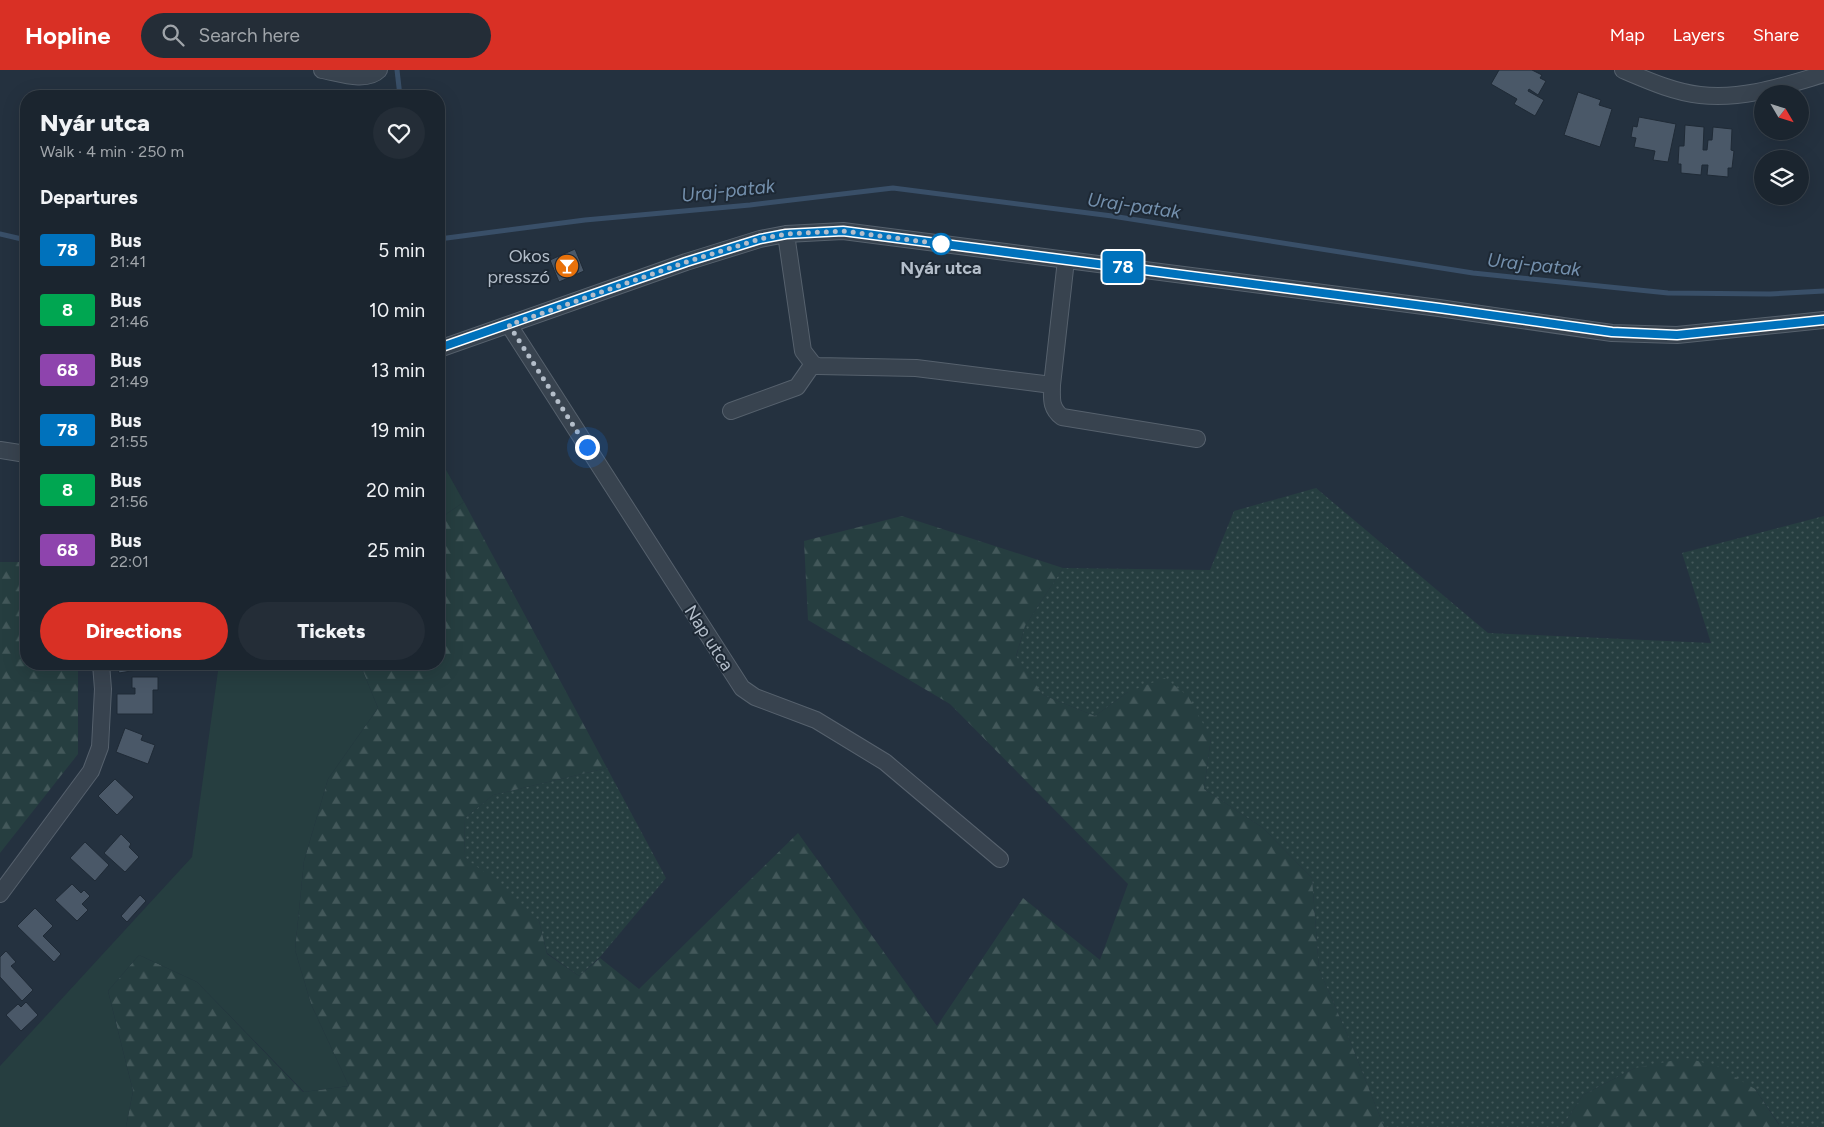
<!DOCTYPE html>
<html lang="en">
<head>
<meta charset="utf-8">
<style>
	body { margin:0; font-family:Figtree,sans-serif; background:#242d37; color:#f1f3f6; height:100vh; display:flex; flex-direction:column; font-size:19px; white-space:nowrap }
	* { box-sizing:border-box; margin:0 }
	p { font-size:16px; color:#a0a5aa }
	.icon { flex:none; width:28px; height:28px; fill:none; stroke:currentColor; stroke-width:2; stroke-linecap:round; stroke-linejoin:round }
	.map { position:relative; flex:1; overflow:hidden }
	.details { position:absolute; left:20px; top:20px; width:425px; height:580px; display:flex; flex-direction:column; background:#1b252f; border-radius:20px; box-shadow:0 5px 20px #0002,0 0 0 1px #39424b }
	.details>* { flex:none }
	.badge { padding:0 10px; border-radius:4px; font-size:18px; line-height:32px }
	.needle { width:32px; rotate:128deg }
	.tools { position:absolute; left:1754px; top:15px; display:grid; gap:10px }
	.tools a { display:grid; place-items:center; width:55px; height:55px; border-radius:50%; background:#1b252f; box-shadow:0 5px 20px #0002,0 0 0 1px #39424b; font-size:25px }
	.you { position:absolute; width:25px; height:25px; margin:-12px; border:4px solid #fff; border-radius:50%; background:#1a73e8; box-shadow:0 0 0 8px #1a73e833 }
	.map>.badge { position:absolute; translate:-50% -50%; box-shadow:0 0 0 2px #fff }
	h2 { padding:0 20px; font-size:19px; line-height:45px }
	.round { display:grid; place-items:center; flex:none; width:52px; height:52px; border-radius:26px; background:#242d37 }
	.headline { display:flex; align-items:center; justify-content:space-between; height:85px; padding:0 20px }
	h1 { font-size:24px; font-weight:800; line-height:38px }
	.button { display:flex; gap:10px; margin-top:auto; padding:10px 20px }
	.button a { flex:1; height:58px; border-radius:30px; background:#d93025; color:#fff; font-size:20px; font-weight:800; line-height:58px; text-align:center }
	.button a+a { background:#242d37; color:#f1f3f6 }
	ul { padding:0; list-style:none }
	li { display:flex; align-items:center; gap:15px; height:60px; padding:0 20px }
	li div { flex:1 }
	li b { display:block; font-size:19px }
	li em { font-style:normal }
	li .badge { min-width:55px; font-weight:700; text-align:center }
	header { display:flex; align-items:center; gap:30px; box-sizing:border-box; height:70px; padding:0 25px; background:#d93025; color:#fff }
	header strong { font-size:24px }
	nav { display:flex; gap:28px; margin-inline-start:auto; font-size:18px }
	.search { width:350px; height:45px; background:#242d37; display:flex; align-items:center; gap:12px; box-sizing:border-box; padding:0 18px; border-radius:28px; color:#a0a5aa; font-size:19px }
	.map>svg:first-child { display:block }
</style>
</head>
<body>
<header>
<strong>Hopline</strong>
<div class="search"><svg class="icon" aria-label="search" viewBox="0 0 24 24"><circle cx="10" cy="10" r="6"/><path d="M15 15l6 6"/></svg>Search here</div>
<nav><a>Map</a><a>Layers</a><a>Share</a></nav>
</header>
<div class="map">
<svg width="1824" height="1057" viewBox="0 0 1824 1057">
	<defs>
		<pattern id="grass-dots" width="8" height="8" patternUnits="userSpaceOnUse" patternTransform="scale(1.25)"><rect width="8" height="8" fill="#263e40"/><path d="M2 2h.1M6 6h.1" fill="none" stroke="#43585a" stroke-width="1.8" stroke-linecap="round"/></pattern>
		<pattern id="forest-firs" width="22" height="20" patternUnits="userSpaceOnUse" patternTransform="scale(1.25)"><rect width="22" height="20" fill="#263e40"/><path d="M5 1l3.5 6h-7zM16 11l3.5 6h-7z" fill="#43585a"/></pattern>
	</defs>
	<rect width="100%" height="100%" fill="#24313f"/>
	<path fill="url(#grass-dots)" d="M1316 418 1488 563 1711 573 1682 483 1824 446V1057H1779V1054L1755 1019 1635 998 1583 1025 1562 1057H1384L1350 971 1319 899 1312 808 1263 758 1204 719 1211 668 1128 622 1095 646 1043 625 1016 587 1025 556 1063 498 1210 500 1234 441Z
		M607 698 666 808 600 887 579 906 547 883 539 851 464 787 465 748 493 725Z"/>
	<path fill="url(#forest-firs)" d="M464 432 607 698 493 725 465 748 464 787 504 817 539 851 547 884 579 906 600 888 639 919 798 763 937 956 1023 828 1100 890 1128 814 950 634 808 550 804 471 902 446 1063 498 1025 556 1016 586 1043 625 1095 646 1128 622 1165 608 1188 626 1211 668 1204 719 1263 758 1312 808 1319 899 1350 971 1384 1057H126L133 1021 108 921 139 885 197 912 303 1022 349 1016 311 934 295 880 304 791 328 709 378 638 360 594H439V449Z
		M0 492H26V594H78V684L0 783Z
		M1686 988 1717 996 1755 1019 1779 1055V1057H1562L1583 1025 1635 998Z"/>
	<path fill="#263e40" d="M445 398 464 432 439 449V401Z
		M219 594H360L378 638 328 709 304 791 295 880 311 934 349 1016 304 1022 197 912 139 885 108 921 133 1021 126 1057H0V996L192 787Z"/>
	<g fill="none" stroke-linecap="round" stroke-linejoin="round">
		<path stroke="#394f68" stroke-width="5" d="M397 0 400 26
			M0 164 26 170
			M439 169 585 150 750 135 893 118 1112 146 1473 203 1668 223 1770 224 1824 221"/>
	</g>
	<path fill="#4a5868" stroke="#1f2a36" d="M1499 0H1532L1542 5 1540 8 1546 11 1538 25 1529 19 1528 21 1544 30 1535 46 1514 34 1517 29 1491 14Z
		M1578 22 1601 30 1599 35 1612 39 1600 77 1564 65Z
		M1639 47 1676 54 1668 92 1653 90 1655 81 1634 77 1636 68 1631 67 1633 56 1637 57Z
		M1685 55 1704 57 1703 80H1707L1708 70H1712L1713 57 1732 59 1731 80 1734 81 1732 98H1728V107L1707 105 1708 95H1702L1701 105 1681 103V94H1678L1679 76H1684Z
		M575 179 584 201 559 212 550 190Z
		M117 594H155V597L119 603Z
		M132 607H158V620H153V644H117V624H135V618H132Z
		M125 658 143 665 141 670 155 675 148 694 116 682Z
		M115 709 134 727 117 745 98 726Z
		M121 764 131 774 129 777 139 787 125 802 104 783Z
		M85 772 109 795 95 811 70 788Z
		M72 814 81 823 84 820 90 826 82 834 88 840 77 851 55 830Z
		M140 825 146 831 127 852 121 846Z
		M35 838 53 856 43 866 61 884 54 892 17 856Z
		M6 881 16 892 11 896 33 920 22 931 0 907V887Z
		M26 932 38 945 21 961 6 945 18 934 21 937Z"/>
	<g fill="none" stroke-linecap="round" stroke-linejoin="round">
		<g stroke="#56616d" stroke-width="18">
			<path id="minor" d="M322 0C339 3 366 13 379 0
				M1623 0C1647 10 1673 22 1700 25 1743 30 1783 16 1824 4
				M786 164 803 281 813 294 818 296 916 298 1052 315
				M1066 190 1052 315C1052 328 1050 338 1062 347L1197 369
				M509 255 742 618 755 627 816 650 885 692 1000 789
				M439 279 686 192 760 169 786 164 843 161 1439 238 1612 263 1677 265 1824 250
				M731 341 797 317 813 294
				M0 380 26 384
				M0 824 91 701 100 677 103 619 101 594"/>
		</g>
		<use href="#minor" stroke="#38434f" stroke-width="16"/>
	</g>
	<g fill="none" stroke-linecap="round" stroke-linejoin="round">
		<g stroke="#fff" stroke-width="11">
			<path id="line" d="M439 278 686 192 760 169 786 164 843 161 1439 238 1612 262 1677 265 1824 250"/>
		</g>
		<use href="#line" stroke="#0072bc" stroke-width="8"/>
		<path stroke="#b4beca" stroke-width="5" stroke-dasharray="0 9" d="M587 377 509 255 686 192 760 169 786 164 843 161 941 174"/>
	</g>
	<defs>
		<g id="bar-disc" transform="scale(1.25)"><circle r="9.5" fill="#e8710a" stroke="#1d2834"/><path d="M-6-5H6L.8 .8V4.5H3.5V6h-7V4.5H-.8V.8Z" fill="#fff"/></g>
	</defs>
	<g fill-rule="evenodd">
		<use href="#bar-disc" x="567" y="196"/>
	</g>
	<circle fill="#fff" stroke="#0072bc" stroke-width="2.5" cx="941" cy="174" r="10"/>
	<g text-anchor="middle" stroke-width="4" stroke-linejoin="round" paint-order="stroke">
		<g font-size="18" fill="#b4beca" stroke="#1d2834" text-anchor="end">
			<text x="550" y="192">Okos<tspan x="550" dy="21">presszó</tspan></text>
		</g>
		<g font-size="18" font-weight="bold" fill="#b4beca" stroke="#1d2834">
			<text x="941" y="204">Nyár utca</text>
		</g>
		<g font-size="18" fill="#b4beca" stroke="#1d2834">
			<text transform="translate(709 568) rotate(57)" y="6">Nap utca</text>
		</g>
		<g font-size="19" font-style="italic" fill="#7490ad" stroke="#1d2834">
			<text transform="translate(728 120) rotate(-6)" y="7">Uraj-patak</text>
			<text transform="translate(1134 135) rotate(8)" y="7">Uraj-patak</text>
			<text transform="translate(1534 194) rotate(6)" y="7">Uraj-patak</text>
		</g>
	</g>
</svg>
<div class="tools">
<a><svg class="needle" viewBox="-14 -14 28 28"><path d="M0-13l5 13h-10z" fill="#e53935"/><path d="M0 13l5-13h-10z" fill="#a0a5aa"/></svg></a>
<a><svg class="icon" aria-label="layers" viewBox="0 0 24 24"><path d="M12 4l9 5-9 5-9-5zM3 14l9 5 9-5"/></svg></a>
</div>
<div class="you" style="left:587px;top:377px"></div>
<b class="badge" style="left:1123px;top:197px;background:#0072bc;color:#fff">78</b>
<section class="details">
<div class="headline"><div><h1>Nyár utca</h1><p>Walk · 4 min · 250 m</p></div><a class="round"><svg class="icon" aria-label="heart" viewBox="0 0 24 24"><path d="M12 20l-8-8c-3-5 5-10 8-4 3-6 11-1 8 4z"/></svg></a></div>
<h2>Departures</h2>
<ul>
<li><span class="badge" style="background:#0072bc;color:#fff">78</span><div><b>Bus</b><p>21:41</p></div><em>5 min</em></li>
<li><span class="badge" style="background:#00a651;color:#fff">8</span><div><b>Bus</b><p>21:46</p></div><em>10 min</em></li>
<li><span class="badge" style="background:#8e44ad;color:#fff">68</span><div><b>Bus</b><p>21:49</p></div><em>13 min</em></li>
<li><span class="badge" style="background:#0072bc;color:#fff">78</span><div><b>Bus</b><p>21:55</p></div><em>19 min</em></li>
<li><span class="badge" style="background:#00a651;color:#fff">8</span><div><b>Bus</b><p>21:56</p></div><em>20 min</em></li>
<li><span class="badge" style="background:#8e44ad;color:#fff">68</span><div><b>Bus</b><p>22:01</p></div><em>25 min</em></li>
</ul>
<div class="button"><a>Directions</a><a>Tickets</a></div>
</section>
</div>
</body>
</html>
